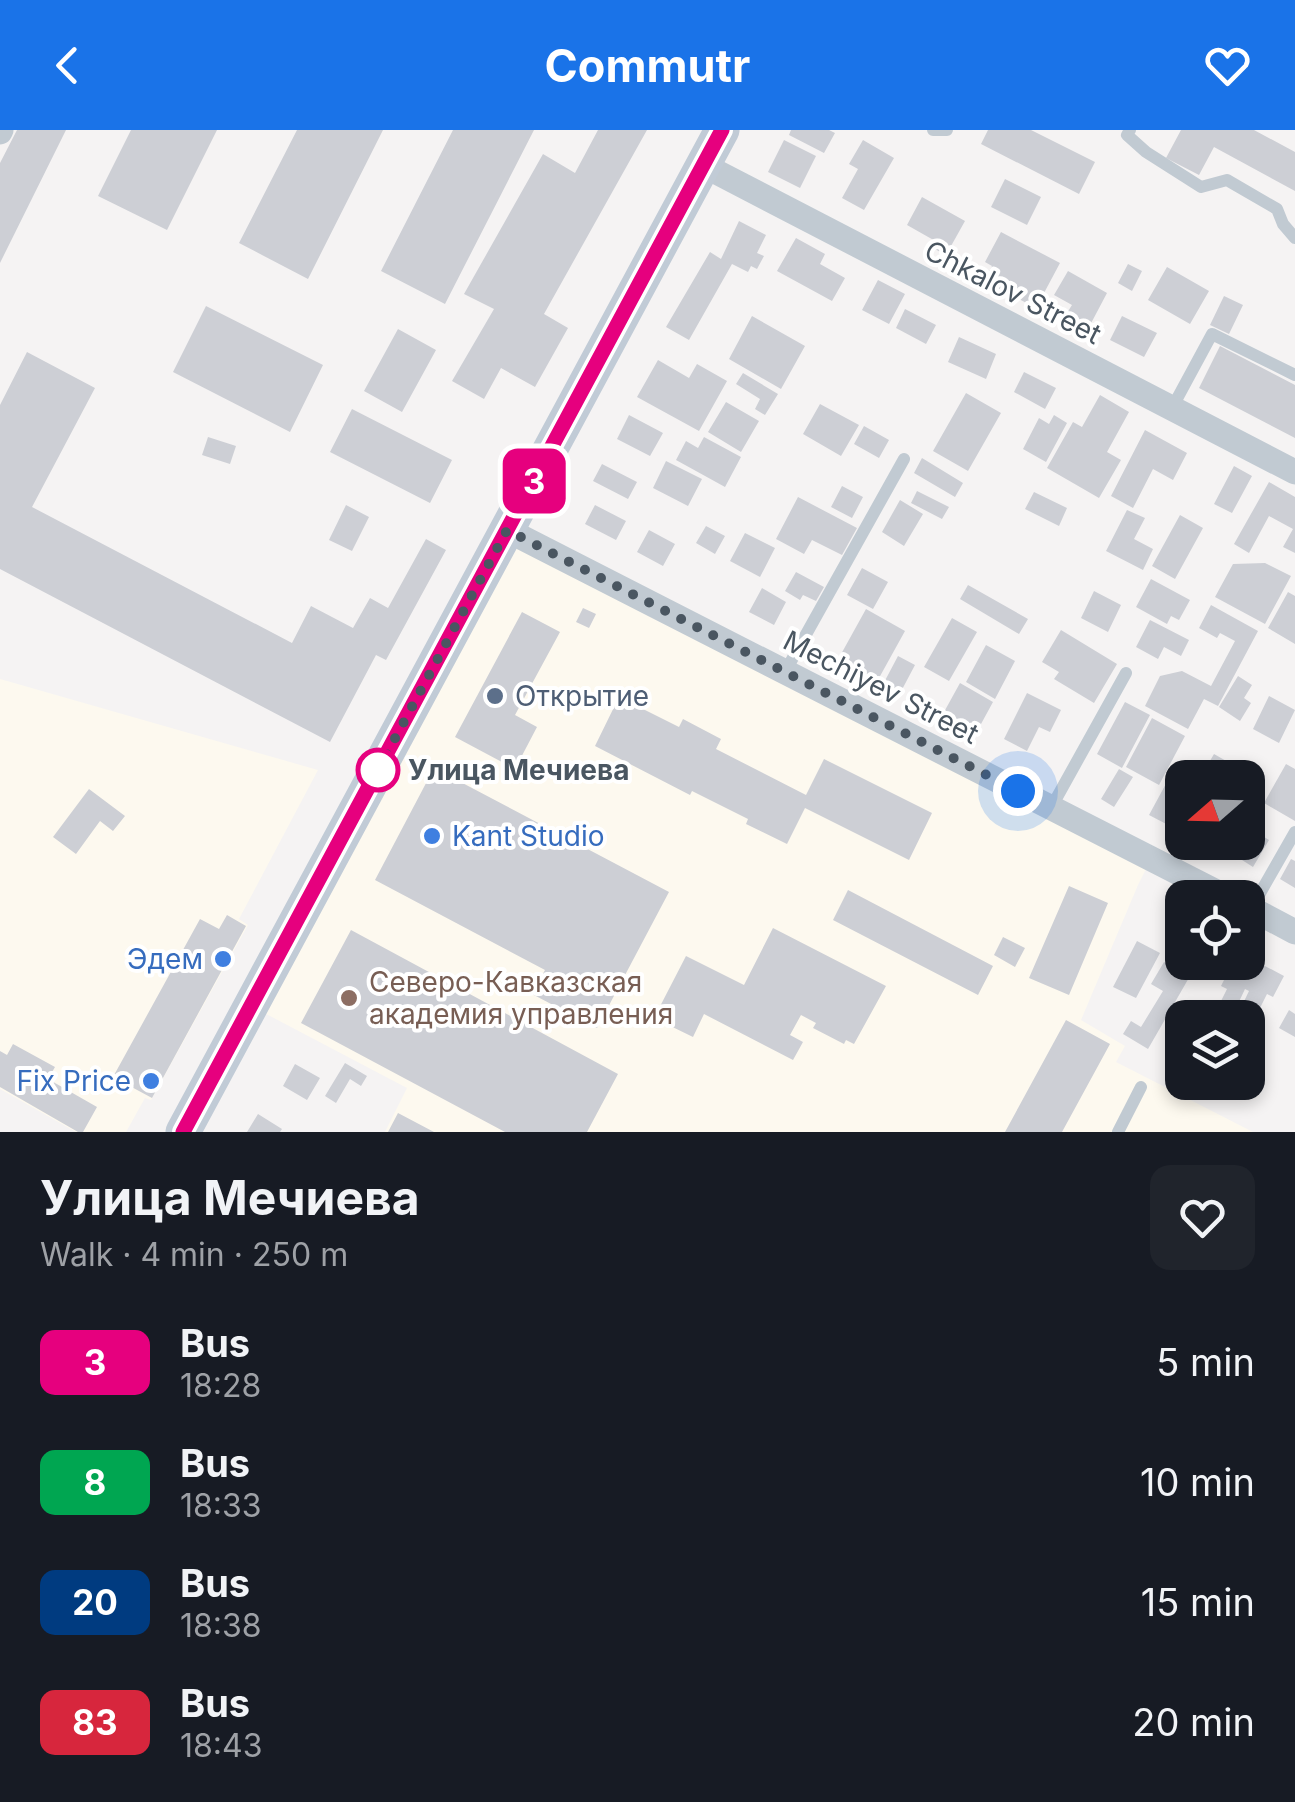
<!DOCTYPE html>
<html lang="en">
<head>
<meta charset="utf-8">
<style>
	body { margin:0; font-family:Inter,sans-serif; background:#20242c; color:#f1f3f6; height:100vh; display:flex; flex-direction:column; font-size:38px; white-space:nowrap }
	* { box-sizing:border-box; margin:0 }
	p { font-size:32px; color:#9ea1a6 }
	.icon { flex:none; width:55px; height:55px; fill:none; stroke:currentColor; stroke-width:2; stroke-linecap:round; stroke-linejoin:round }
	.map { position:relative; height:1002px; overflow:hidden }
	.drawer { display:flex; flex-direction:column; background:#171b24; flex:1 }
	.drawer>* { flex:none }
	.badge { padding:0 20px; border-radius:15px; font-size:35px; line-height:65px }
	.needle { width:65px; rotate:250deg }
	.tools { position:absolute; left:1165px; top:630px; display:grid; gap:20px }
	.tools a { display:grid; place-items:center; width:100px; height:100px; border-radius:20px; background:#171b24; box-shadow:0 5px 15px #0003; font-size:50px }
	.you { position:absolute; width:50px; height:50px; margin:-25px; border:8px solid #fff; border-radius:50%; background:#1a73e8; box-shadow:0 0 0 15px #1a73e833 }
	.map>.badge { position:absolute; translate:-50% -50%; box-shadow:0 0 0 5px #fff }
	.round { display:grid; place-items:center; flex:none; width:105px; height:105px; border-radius:20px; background:#20242c }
	.head { display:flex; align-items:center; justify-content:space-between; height:170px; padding:0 40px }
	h1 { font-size:48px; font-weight:700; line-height:75px }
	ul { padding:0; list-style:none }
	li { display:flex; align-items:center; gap:30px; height:120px; padding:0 40px }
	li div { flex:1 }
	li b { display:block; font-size:38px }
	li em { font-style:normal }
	li .badge { min-width:110px; font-weight:700; text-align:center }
	header { display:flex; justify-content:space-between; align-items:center; height:130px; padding:0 40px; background:#1a73e8; color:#fff; font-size:45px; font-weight:700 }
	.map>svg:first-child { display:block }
</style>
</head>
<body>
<header><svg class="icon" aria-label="back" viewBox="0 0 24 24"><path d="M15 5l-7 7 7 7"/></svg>Commutr<svg class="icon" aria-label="heart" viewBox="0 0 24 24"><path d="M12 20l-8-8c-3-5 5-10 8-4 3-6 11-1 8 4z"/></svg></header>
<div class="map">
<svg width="1295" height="1002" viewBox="0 0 1295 1002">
	<rect width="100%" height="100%" fill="#f5f3f3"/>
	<path fill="#fdf9ef" d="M507 400 1151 729 1138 755 1081 890 1125 916 1116 932 1253 1002H385L407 958 251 876Z
		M0 549 318 640 239 789 248 795 151 970 145 968 126 1002H76L0 959Z"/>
	<path fill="#cdcfd5" d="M17 0H66L0 133V33Z
		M131 0H217L167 100 98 66Z
		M297 0H383L308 149 239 113Z
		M453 0H534L445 174 381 141Z
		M598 0H647L544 184 568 198 535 257 501 238 484 269 452 251 494 179 464 164 543 24 575 43Z
		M791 0H829L835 3 824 23 789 5Z
		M988 0H1031L1095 32 1079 64 981 14Z
		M1181 0H1254L1295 22V61L1214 17 1199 45 1166 28Z
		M784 10 816 26 800 58 768 42Z
		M863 10 894 28 864 80 842 68 858 39 849 34Z
		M1005 49 1041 67 1027 95 991 77Z
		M922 67 965 91 946 125 933 118 937 112 907 95Z
		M739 91 766 105 757 123 764 126 757 139 751 136 748 142 732 134 689 210 666 197 710 122 721 129Z
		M1001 102 1060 133 1036 178 984 151 992 136 985 132Z
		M796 108 825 124 820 134 845 148 832 171 777 141Z
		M1128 134 1142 141 1132 161 1118 153Z
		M1167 137 1209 161 1190 194 1148 170Z
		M1068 141 1107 163 1088 199 1065 186 1072 175 1054 165Z
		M878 150 905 164 889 194 862 180Z
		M1224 166 1243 175 1229 204 1210 195Z
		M206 176 323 235 290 302 173 242Z
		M905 179 936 195 926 214 896 198Z
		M752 186 805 216 781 259 729 229Z
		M1122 186 1157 203 1144 227 1110 210Z
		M398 199 436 220 402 282 364 261Z
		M959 207 996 224 986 249 948 232Z
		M1220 216 1295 255V308L1199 258Z
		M27 222 95 258 32 377 292 513 311 476 353 498 370 468 388 478 426 409 446 420 386 530 376 525 330 612 0 439V275Z
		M658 230 689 248 697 234 727 251 699 301 637 267Z
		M1024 242 1056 258 1045 279 1014 262Z
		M743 243 778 264 765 285 755 279 760 269 736 254Z
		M966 263 1001 283 968 341 933 321Z
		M1100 265 1129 282 1107 322 1121 330 1099 368 1047 338 1073 292 1082 297Z
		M726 272 759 291 741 322 708 302Z
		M820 274 859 295 841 326 803 304Z
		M352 279 452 330 430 373 330 322Z
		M629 285 663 303 650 326 617 309Z
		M1054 285 1067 293 1046 332 1023 319 1039 288 1049 294Z
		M864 296 889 310 879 328 854 314Z
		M1145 300 1187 323 1173 350 1153 339 1133 378 1111 366Z
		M208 307 236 316 230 334 202 325Z
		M704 307 741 327 725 357 676 330 686 311 698 318Z
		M922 328 963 353 955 367 914 343Z
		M666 331 702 349 688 376 653 358Z
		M602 334 637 352 628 369 593 351Z
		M1234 336 1252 346 1232 383 1214 374Z
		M1269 352 1295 367V423L1283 417 1293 399 1269 386 1249 423 1234 414Z
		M842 356 863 367 852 388 831 377Z
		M917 361 949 377 942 389 911 373Z
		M1034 362 1067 378 1059 396 1025 379Z
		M798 367 857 398 842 425 812 410 804 424 776 409Z
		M900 370 923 384 904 416 882 402Z
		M346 375 369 387 352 421 329 410Z
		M595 375 626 391 616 410 585 394Z
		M1127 380 1145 388 1134 409 1153 419 1143 440 1106 421Z
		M1180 385 1203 398 1175 449 1152 436Z
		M706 396 725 406 715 424 696 413Z
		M649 400 675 414 663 436 637 422Z
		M745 403 775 418 760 447 730 431Z
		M1265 433 1291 446 1265 494 1215 467 1233 434Z
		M862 438 888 452 873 479 847 465Z
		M796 442 824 457 816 471 803 465 800 470 785 461Z
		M1151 449 1190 470 1179 490 1171 486 1167 494 1136 477Z
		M968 455 1028 489 1019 504 960 469Z
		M762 458 786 472 774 495 749 482Z
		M1094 461 1121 475 1108 502 1081 488Z
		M1288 462 1295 466V514L1268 498Z
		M1211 475 1258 501 1218 576 1204 569 1188 599 1145 576 1160 546 1182 541 1211 556 1235 511 1220 503 1217 508 1199 498Z
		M583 478 596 484 589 498 576 492Z
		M866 479 905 501 874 557 835 535Z
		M522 482 560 502 515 585 537 597 515 639 455 607Z
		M952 488 977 502 949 551 924 537Z
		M1150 490 1189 510 1181 526 1164 517 1158 529 1136 517Z
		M1061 500 1117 534 1094 573 1054 549 1059 542 1042 532Z
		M986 515 1015 531 995 569 966 552Z
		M898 526 915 535 897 569 880 560Z
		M1238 546 1252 555 1244 568 1251 573 1240 591 1219 577Z
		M960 553 993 572 975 605 961 597 964 593 944 582Z
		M1027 563 1061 580 1050 602 1039 597 1027 621 1004 609Z
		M1269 566 1295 580 1279 613 1253 599Z
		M619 567 679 597 683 589 721 609 716 619 806 665 824 629 932 683 909 730 805 678 787 714 746 694 748 689 692 661 690 665 595 616Z
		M1125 572 1150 585 1122 638 1097 624Z
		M1152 588 1185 606 1159 655 1126 637Z
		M1214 624 1235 636 1229 648H1200Z
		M1286 634 1295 639V691L1264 673Z
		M434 638 669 762 597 898 532 864 545 840 375 750Z
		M1119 639 1133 647 1114 677 1101 669Z
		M1168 650 1182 659V674L1170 696 1149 685Z
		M89 659 125 686 113 701 100 691 76 724 53 707Z
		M1248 697 1269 710 1253 737 1231 723 1238 712H1248Z
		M1291 729 1295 731V758L1280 749Z
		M1069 756 1108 773 1069 865 1029 848Z
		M848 760 993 836 978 865 833 790Z
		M227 785 246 796 152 968 113 947 200 789 219 799Z
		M773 798 886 856 854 914 846 910 844 914 813 898 816 893 801 885 790 905 803 912 793 930 704 884 693 907 654 888 686 826 744 855Z
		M351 800 618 944 587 1002H505L301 893Z
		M1003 807 1025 818 1015 837 994 825Z
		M1137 811 1160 823 1136 868 1113 857Z
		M1248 827 1284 846 1273 867 1267 864 1251 896 1248 894V888H1236L1249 861 1245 859 1236 878 1221 871 1227 859 1221 856 1233 832H1248Z
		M1164 832 1190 846 1148 919 1123 904 1131 891 1141 897 1163 861 1151 854Z
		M1289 880 1295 884V907L1279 898Z
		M1066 890 1110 914 1062 1002H1005Z
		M13 914 55 937 48 949 97 977 83 1002H78L0 957V921L7 925Z
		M345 933 367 946 361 956 350 949 336 973 325 966Z
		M295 934 320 948 307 970 283 956Z
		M398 983 434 1002H388Z
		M258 984 282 999 280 1002H247Z"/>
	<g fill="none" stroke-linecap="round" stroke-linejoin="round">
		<path stroke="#c1cad2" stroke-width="12" d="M933 0H947
			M1130 0 1127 5 1146 22 1201 57 1227 50 1277 79 1283 94 1295 108
			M1172 278 1212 204 1295 245
			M785 542 904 329
			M1051 678 1126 543
			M1251 779 1295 702
			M1118 1002 1141 957"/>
		<path stroke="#c1cad2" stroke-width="25" d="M0 2 1 0
			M703 35 1295 342
			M507 400 1228 768
			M1248 777 1295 802"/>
		<path stroke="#c1cbd6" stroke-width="35" d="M183 1002 722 0"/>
	</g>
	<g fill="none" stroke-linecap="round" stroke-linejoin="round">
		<g stroke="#fff" stroke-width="22">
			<path id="line" d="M183 1002 722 0"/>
		</g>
		<use href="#line" stroke="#e6007e" stroke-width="15"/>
		<path stroke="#4a5661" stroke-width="10" stroke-dasharray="0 18" d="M378 640 507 400 1018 661"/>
	</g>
	<circle fill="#5c6f8a" stroke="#fff" stroke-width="4" cx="495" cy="566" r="10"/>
	<circle fill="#fff" stroke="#e6007e" stroke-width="5" cx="378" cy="640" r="20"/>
	<g fill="#3f7fe0" stroke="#fff" stroke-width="4">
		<circle cx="432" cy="706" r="10"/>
		<circle cx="223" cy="829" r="10"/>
		<circle cx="151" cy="951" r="10"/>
	</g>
	<circle fill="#8d6e63" stroke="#fff" stroke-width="4" cx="349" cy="868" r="10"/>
	<g text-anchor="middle" stroke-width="8" stroke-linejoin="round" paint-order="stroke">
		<g font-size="28" fill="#4a5661" stroke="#fff">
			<text transform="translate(1013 162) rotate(27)" y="10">Chkalov Street</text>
			<text transform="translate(881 557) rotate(27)" y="10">Mechiyev Street</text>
		</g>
		<g font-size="28" fill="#4e5e75" stroke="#fff" text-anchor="start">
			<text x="515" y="576">Открытие</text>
		</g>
		<g font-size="28" font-weight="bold" fill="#4a5661" stroke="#fff" text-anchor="start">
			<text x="408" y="650">Улица Мечиева</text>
		</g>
		<g font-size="28" fill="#366cbe" stroke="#fff" text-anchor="end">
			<text x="452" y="716" text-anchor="start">Kant Studio</text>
			<text x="203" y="839">Эдем</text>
			<text x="131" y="961">Fix Price</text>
		</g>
		<g font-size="28" fill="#785e54" stroke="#fff" text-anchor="start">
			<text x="369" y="862">Северо-Кавказская<tspan x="369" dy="32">академия управления</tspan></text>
		</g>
	</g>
</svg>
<div class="tools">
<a><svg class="needle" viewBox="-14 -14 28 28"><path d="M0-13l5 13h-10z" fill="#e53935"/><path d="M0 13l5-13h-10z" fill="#9ea1a6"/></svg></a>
<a><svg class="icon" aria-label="locate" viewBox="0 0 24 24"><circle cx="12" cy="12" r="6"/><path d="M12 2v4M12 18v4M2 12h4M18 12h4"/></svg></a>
<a><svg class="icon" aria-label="layers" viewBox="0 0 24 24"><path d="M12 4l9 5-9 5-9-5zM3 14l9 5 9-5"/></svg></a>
</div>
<div class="you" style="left:1018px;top:661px"></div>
<b class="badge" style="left:534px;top:351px;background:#e6007e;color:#fff">3</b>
</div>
<section class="drawer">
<div class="head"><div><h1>Улица Мечиева</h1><p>Walk · 4 min · 250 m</p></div><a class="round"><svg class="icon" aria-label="heart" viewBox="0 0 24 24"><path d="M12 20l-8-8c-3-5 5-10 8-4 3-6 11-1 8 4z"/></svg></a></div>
<ul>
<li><span class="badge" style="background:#e6007e;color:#fff">3</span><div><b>Bus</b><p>18:28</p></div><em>5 min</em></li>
<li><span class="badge" style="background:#00a651;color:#fff">8</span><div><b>Bus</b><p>18:33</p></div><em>10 min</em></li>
<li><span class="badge" style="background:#003b80;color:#fff">20</span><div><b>Bus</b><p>18:38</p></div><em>15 min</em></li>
<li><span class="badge" style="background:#d7263d;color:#fff">83</span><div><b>Bus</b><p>18:43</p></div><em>20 min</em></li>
</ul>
</section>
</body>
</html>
